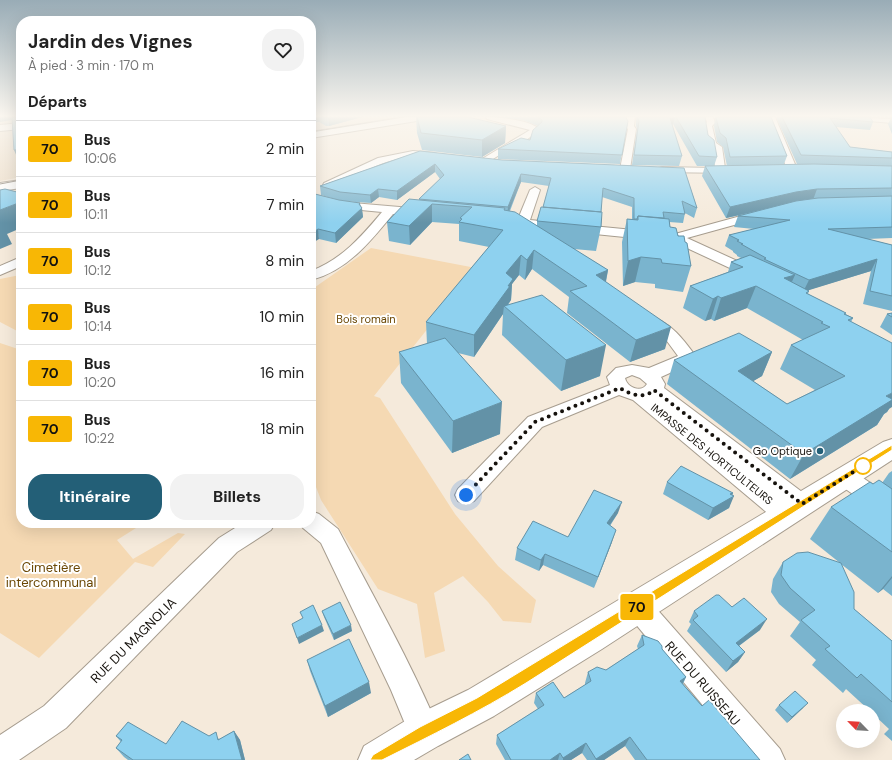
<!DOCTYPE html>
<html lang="fr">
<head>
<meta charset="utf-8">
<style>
	body { margin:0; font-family:"DM Sans",sans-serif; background:#f2f2f2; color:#222; height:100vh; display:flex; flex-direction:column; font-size:15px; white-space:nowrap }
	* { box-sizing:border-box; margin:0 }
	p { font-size:13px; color:#767676 }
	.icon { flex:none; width:22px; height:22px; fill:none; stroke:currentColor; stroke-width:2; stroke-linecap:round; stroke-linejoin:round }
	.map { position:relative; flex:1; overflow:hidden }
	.drawer { position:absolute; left:16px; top:16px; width:300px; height:512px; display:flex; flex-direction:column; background:#fff; border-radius:16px; box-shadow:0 4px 16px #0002 }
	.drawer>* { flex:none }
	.badge { padding:0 8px; border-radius:3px; font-size:14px; line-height:26px }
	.needle { width:26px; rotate:295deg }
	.controls { position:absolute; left:836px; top:704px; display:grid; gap:8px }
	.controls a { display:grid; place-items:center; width:44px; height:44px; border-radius:50%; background:#fff; box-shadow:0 4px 16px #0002; font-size:20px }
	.you { position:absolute; width:20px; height:20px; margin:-10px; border:3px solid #fff; border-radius:50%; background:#1a73e8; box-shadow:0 0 0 6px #1a73e833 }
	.map>.badge { position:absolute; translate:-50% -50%; box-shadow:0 0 0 2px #fff }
	h2 { padding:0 12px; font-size:15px; line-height:36px }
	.round { display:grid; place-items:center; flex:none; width:42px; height:42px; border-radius:16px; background:#f2f2f2 }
	.headline { display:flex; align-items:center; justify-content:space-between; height:68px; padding:0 12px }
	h1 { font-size:19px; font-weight:700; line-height:30px }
	.button { display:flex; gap:8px; margin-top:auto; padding:8px 12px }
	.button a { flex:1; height:46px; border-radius:16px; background:#235f77; color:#fff; font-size:16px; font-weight:700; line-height:46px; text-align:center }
	.button a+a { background:#f2f2f2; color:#222 }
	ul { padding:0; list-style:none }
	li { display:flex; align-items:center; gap:12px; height:56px; padding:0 12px; border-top:1px solid #e0e0e0 }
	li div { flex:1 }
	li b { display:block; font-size:15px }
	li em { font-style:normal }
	li .badge { min-width:44px; font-weight:700; text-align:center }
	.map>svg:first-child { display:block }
</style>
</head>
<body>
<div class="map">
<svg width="892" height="760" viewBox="0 0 892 760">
	<rect width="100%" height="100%" fill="#f5eadb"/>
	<path fill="#ebdcc7" d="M0 117H21V177L0 181Z
		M311 117H398L311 131Z"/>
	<path fill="#f5d9b3" d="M371 248 476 268 374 396 380 398 455 514 498 566 536 600 531 623 503 621 488 602 463 576 434 593 445 651 425 658 417 604 378 589 321 500 311 474V290Z
		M21 272V333L0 322V279L20 275Z
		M0 343 21 350V523H144L117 540 133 559 178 533 185 534 153 567 135 562 39 658 0 633Z"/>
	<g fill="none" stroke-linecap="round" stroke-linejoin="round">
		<g stroke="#a79d8f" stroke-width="2">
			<path id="minor" d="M486 117C499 117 532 120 540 130L515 148 504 152 485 164 482 163 480 161 482 159 530 130 487 119Z
				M627 117H635L634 126 636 129 630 169 625 172 620 169 628 129 626 127Z
				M705 117H713L715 123 712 126 716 143 722 147 725 168 732 169 733 171 732 173 658 172 657 170 658 168 662 167 715 168 713 148 707 144 704 125 707 122Z
				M767 117H775L797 169 796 171 792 172 787 169Z
				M843 117 892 119V123L847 119Z
				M21 123V129L0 131V125Z
				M413 151 435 153 440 156C434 162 421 156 413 157 384 158 358 175 332 187H324L323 185 324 183 378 158Z
				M535 187 540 190 530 220 675 234 759 211 763 213 765 215 763 217 687 238 757 270 759 273 757 276 752 277 747 276 674 242 506 225 504 222 506 219H518L530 190Z
				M311 194 341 202 423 209 427 211 429 213 427 215 423 217 393 214C371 241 347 271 311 280V271C341 260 362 236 382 212L340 208 311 200Z
				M21 257V266L0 275V266Z
				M649 316C671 322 684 340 697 358L694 362 661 377 665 384 664 388 810 498 813 504 810 510 802 513 795 511 797 514 793 521 785 523 777 521 633 400 619 395 542 427 474 501 466 504 458 501 455 495 458 489 528 417 610 385 607 377 616 368 632 365 649 368 678 356 664 337 643 324 641 321 643 318ZM632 375 640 378 647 384C642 393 627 388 625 378Z
				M845 469 853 471 892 498V519L884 516 837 483 834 477 837 471Z
				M311 511 319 514 338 529C373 596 411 662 440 732L435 743 424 748 413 743 391 690 321 543 303 528 300 523H311Z
				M243 523H275L271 530 237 552 66 728 19 760H0V735L44 706 219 538Z
				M638 595 647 598 780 749 785 760H748L629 616 625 607 629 598Z"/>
		</g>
		<g stroke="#a79d8f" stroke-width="2">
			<path id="major" d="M404 117H428L423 120 311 138V132Z
				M21 180V188L0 191V183Z
				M892 439V460L602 649 494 716 438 746 414 760H358L364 746 410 718 468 690 883 442Z"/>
		</g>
		<use href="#minor" fill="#fff" fill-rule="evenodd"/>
		<use href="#major" fill="#fff" fill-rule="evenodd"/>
		<path stroke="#8e877c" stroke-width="1" d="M311 132 404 117
			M0 184 21 180"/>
	</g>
	<path fill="#7ab4ce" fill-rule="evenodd" d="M311 117H362L329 126H326Z
		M416 117 506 126 505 143 482 157 422 150 417 133Z
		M498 117H626V118L628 121 620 164 498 159V149L530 140 538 126 523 120Z
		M636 117H706L705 121 708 135 717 157 714 166H727L723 147 717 142 714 126 715 120V117H771L787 156 784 164H797L776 117H870L873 122 870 130 836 127 850 147 892 152V238L867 239 892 245V311L863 304 871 271 808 290 809 291 808 294 853 318 851 322 889 409 887 412 884 414 877 425 790 479 667 384 674 360 772 352 762 376 753 381 787 404 815 390 780 369 791 345 803 340 747 308 714 321 711 319 705 321 683 308 690 286 728 272 731 262 741 258 737 256V255L733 252V251L725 246 729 235 754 229 734 227 738 216 750 213 726 218 702 176 705 166H707H697L673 124 672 125 682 156 679 166 632 165 637 129 636 126Z
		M885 117H892V134L888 124 891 118Z
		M420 151 502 160 684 168 697 208 694 218 685 213 683 223 669 222 670 227 685 242 691 266 683 292 655 288V284L635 282 623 286 622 242 627 219H632V207L602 197 601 212V227L596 251 574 249 608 270 606 282 665 349 630 362 567 313 569 297 532 269 525 280 519 275 512 284 511 300 508 305 600 376 561 391 502 335 503 314 474 357 458 353 500 434 452 453 401 383 399 352 427 344 426 322 489 247 459 241V224L432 222 410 245 389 241 387 222 419 200V199L440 179 435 172 397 200 379 197 371 203 341 201 321 195 320 186ZM521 182 549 186 543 207 537 221V226L510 211Z
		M311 193 361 206 363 217 336 243 319 239Z
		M892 313V335L880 327 887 314Z
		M892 471V596L883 589 878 593 841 564 854 609 892 641V741L884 734 889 729 873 714V711H870L846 689 843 693 812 665 816 660 790 636 800 622 779 604 771 592 773 579 783 562 840 563 810 539 831 507 873 484 882 483 889 473Z
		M667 482 733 493 729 508 708 520 663 494Z
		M618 513 610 526 612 542 594 588 543 565 539 571 515 560 517 548 568 537Z
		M732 607 760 630 739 646 745 652 738 662 726 672 687 631 691 624 689 622 694 611Z
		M322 611 352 631 334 640 324 617Z
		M642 635 662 649 686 677 683 684 702 706 760 760H635L625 746 604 760H587L582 753 571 760H505L496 744 497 735 538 709 534 703 536 693 564 698 585 685V683L588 672 606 670 638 649 637 646Z
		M307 660 371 693 328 717 310 671Z
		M779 705 803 708 787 723 775 710Z
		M234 731 240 740 245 760H128L124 757 116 748 121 742 116 736 166 744 209 736 220 739Z"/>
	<path fill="#6392a7" d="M0 117H17L18 119 0 122Z
		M311 117H318L319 122 311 123Z
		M328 117H362L329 126Z
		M672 117H675L673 124 668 127 670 118Z
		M506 126 505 143 482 157V140Z
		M21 149V166L14 150Z
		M435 164V172L397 200V191Z
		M521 174V182L507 216 508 207Z
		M378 189 379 197 371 203 370 195Z
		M817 189 813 200 792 203 726 218 730 207 796 192Z
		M21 202V228L7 234 12 244 0 249V210Z
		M360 203 361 209 362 208 363 217 336 243 335 233Z
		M432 204V222L410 245 409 226Z
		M318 229 319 239 311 244V234Z
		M534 250 532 269 525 280 527 260Z
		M521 255 519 275 512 284 511 300 508 304V307L504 306 503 314 474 357V335L506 273Z
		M641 257 635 282 623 286 628 261Z
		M877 259 871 271 803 292 809 280Z
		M608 270 604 290 596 275Z
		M795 275 785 297 784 278Z
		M756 286 747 308 714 321 721 298Z
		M718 296 711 319 705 321 713 299Z
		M671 327 665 349 630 362 636 340Z
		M606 345 600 376 561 391 566 360Z
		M772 352 762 376 728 396 738 371Z
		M892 393V407L889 409 887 412 884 414 877 425 790 479 804 454 886 396Z
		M502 402 500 434 452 453 453 421Z
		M733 493 730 499 734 496 729 508 708 520 713 508Z
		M622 502 618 513 603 535 607 523Z
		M616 530 612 542 594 588 598 577Z
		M545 554 543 565 539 571 541 560Z
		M892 576V578L883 589 878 593Z
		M767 619 760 630 729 653 736 643Z
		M322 625 324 631 299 644 297 638Z
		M351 625 352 631 334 640 333 634Z
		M745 652 738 662 726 672 733 661Z
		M686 677 680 688V681Z
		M369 682 371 693 328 717 325 706Z
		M808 703 803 708 787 723 792 717Z
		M234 731 240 740 245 760H242Z
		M630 737 625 746 604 760H596V759Z
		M586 743 582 753 571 760H563V758Z
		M560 753 558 760H550Z"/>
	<path fill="#8ed1ef" stroke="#6392a7" d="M14 117H21V149L14 150 12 118Z
		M417 117H468L506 126 482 140 421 133Z
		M538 117H626V118L628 121 622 155 498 149 521 138 530 140 533 130 542 122V120Z
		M637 117H672L670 118 682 156 634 155 639 121Z
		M676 117H705L708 135 714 140 717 157 699 156Z
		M717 117H771L787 156 730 157 726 138 720 133 716 118Z
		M782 117H870L873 122 830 118 850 147 892 152V158L801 155Z
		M420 151 502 160 684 168 697 208 682 201 685 214 663 212 664 218 638 216 637 219H634V198L603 188 601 212 543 207 551 178 521 174 508 207 419 199 444 175 435 164 397 191 378 189 370 195 340 192 320 186Z
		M814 164 892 166V188L817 189 796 192 730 207 705 166Z
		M5 189 21 193V202L0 210V190Z
		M311 193 339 200 360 203 359 204 362 208 335 233 318 229 311 234Z
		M892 196V227L828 229 892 245V296L870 291 877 259 809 280 764 259 766 258 741 244H743L737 241 739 240 729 235 790 220 738 216 796 201 818 198Z
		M409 199 505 208 504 210 515 212 608 270 596 275 671 327 636 340 570 291 587 286 534 250 527 260 521 255 506 273 513 279 508 286H510L474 335 426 322 503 230 459 222 462 219 460 218 472 207 432 204 409 226 387 222Z
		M541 207 602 212 601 227 537 221Z
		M638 216 669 219 670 227 676 228 678 236H684L685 242 687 243 691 266 662 263 661 259 641 257 628 261 627 219 638 220Z
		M750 255 795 275 784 278 809 291 806 293 846 313 844 314 853 318 848 320 892 343V393L886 396 892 399V400L804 454 674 360 739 333 772 352 738 371 787 404 845 376 791 345 830 327 821 323 823 322 756 286 721 298 718 296 713 299 690 286 743 267 731 262Z
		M542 295 606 345 566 360 504 306Z
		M892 313V317L887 314Z
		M445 338 502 402 453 421 399 352Z
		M681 466 733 493 730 494 734 496 713 508 667 482Z
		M879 480 892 489V552L831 507 870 482 873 484Z
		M594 490 622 502 607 523 616 530 598 577 545 554 541 560 517 548 533 521 568 537Z
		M808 552 841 563 854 592V609L892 641V702L861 674 857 678 825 649 830 646 801 620 815 610 790 588 781 575 783 562 797 553Z
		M716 595H719L732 607 744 598 767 619 736 643 745 652 733 661 693 620 698 616 694 611Z
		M340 602 351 625 333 634 322 611Z
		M313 605 322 625 297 638 292 624 303 618 300 612Z
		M642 635 658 641 662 646V649L686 677 680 681 702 706 709 700 760 760H647L630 737 596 759 586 743 563 758 560 753 550 760H511L497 735 544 705 536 693 553 682 564 698 591 681 588 672 597 667 606 670 644 645Z
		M349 639 369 682 325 706 307 660Z
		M795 691 808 703 792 717 779 705Z
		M182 721 209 736 216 732 218 740 234 731 242 760H133L116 748 122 740 116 736 128 722 166 744Z
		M468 754 471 760H459Z"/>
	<linearGradient id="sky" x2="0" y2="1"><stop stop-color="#99acb6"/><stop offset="0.52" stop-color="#faf6ef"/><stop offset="1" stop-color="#faf6ef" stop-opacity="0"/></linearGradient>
	<rect width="892" height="223" fill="url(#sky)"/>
	<path fill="#f8b705" stroke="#fff" d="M892 445V450L526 683C479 712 430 736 382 760H370L373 755 420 727 477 698Z"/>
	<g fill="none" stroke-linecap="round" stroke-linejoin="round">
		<path stroke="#16120d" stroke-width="4" stroke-dasharray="0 7.2" d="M466 495 535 422 620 388C630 395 645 399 654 390L802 504 863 466"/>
	</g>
	<circle fill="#235f77" stroke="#fff" stroke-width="1.5" cx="820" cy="451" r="4"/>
	<circle fill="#fff" stroke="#f8b705" stroke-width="2" cx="863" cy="466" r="8"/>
	<g text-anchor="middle" stroke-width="4" stroke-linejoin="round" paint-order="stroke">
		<g font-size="11" fill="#6a4704" stroke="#fff">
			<text x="366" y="323">Bois romain</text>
		</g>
		<g font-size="11" fill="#16120d" stroke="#fff" text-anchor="end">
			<text x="812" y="455">Go Optique</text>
		</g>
		<g font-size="11" fill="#16120d" stroke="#fff">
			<text transform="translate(712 454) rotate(39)" y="4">IMPASSE DES HORTICULTEURS</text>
		</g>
		<g font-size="13" fill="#6a4704" stroke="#fff">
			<text x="51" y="572">Cimetière<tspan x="51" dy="15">intercommunal</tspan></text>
		</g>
		<g font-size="13" fill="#16120d" stroke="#fff">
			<text transform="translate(133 640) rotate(-45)" y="5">RUE DU MAGNOLIA</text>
			<text transform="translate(703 683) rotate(49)" y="5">RUE DU RUISSEAU</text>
		</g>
	</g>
</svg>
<div class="controls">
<a><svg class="needle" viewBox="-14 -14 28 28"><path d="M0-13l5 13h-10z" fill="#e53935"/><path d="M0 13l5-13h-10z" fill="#767676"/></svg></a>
</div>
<div class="you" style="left:466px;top:495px"></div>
<b class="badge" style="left:637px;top:607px;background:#f8b705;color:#111">70</b>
<section class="drawer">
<div class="headline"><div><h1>Jardin des Vignes</h1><p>À pied · 3 min · 170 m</p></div><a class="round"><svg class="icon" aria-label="heart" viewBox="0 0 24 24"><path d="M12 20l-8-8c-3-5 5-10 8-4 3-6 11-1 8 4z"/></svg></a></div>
<h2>Départs</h2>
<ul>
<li><span class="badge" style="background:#f8b705;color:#111">70</span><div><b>Bus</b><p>10:06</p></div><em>2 min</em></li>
<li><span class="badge" style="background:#f8b705;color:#111">70</span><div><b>Bus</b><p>10:11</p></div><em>7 min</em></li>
<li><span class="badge" style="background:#f8b705;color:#111">70</span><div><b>Bus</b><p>10:12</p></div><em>8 min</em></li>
<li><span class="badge" style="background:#f8b705;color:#111">70</span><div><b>Bus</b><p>10:14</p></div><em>10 min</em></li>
<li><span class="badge" style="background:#f8b705;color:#111">70</span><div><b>Bus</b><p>10:20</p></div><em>16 min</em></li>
<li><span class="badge" style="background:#f8b705;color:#111">70</span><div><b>Bus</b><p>10:22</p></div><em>18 min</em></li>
</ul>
<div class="button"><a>Itinéraire</a><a>Billets</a></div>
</section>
</div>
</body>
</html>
